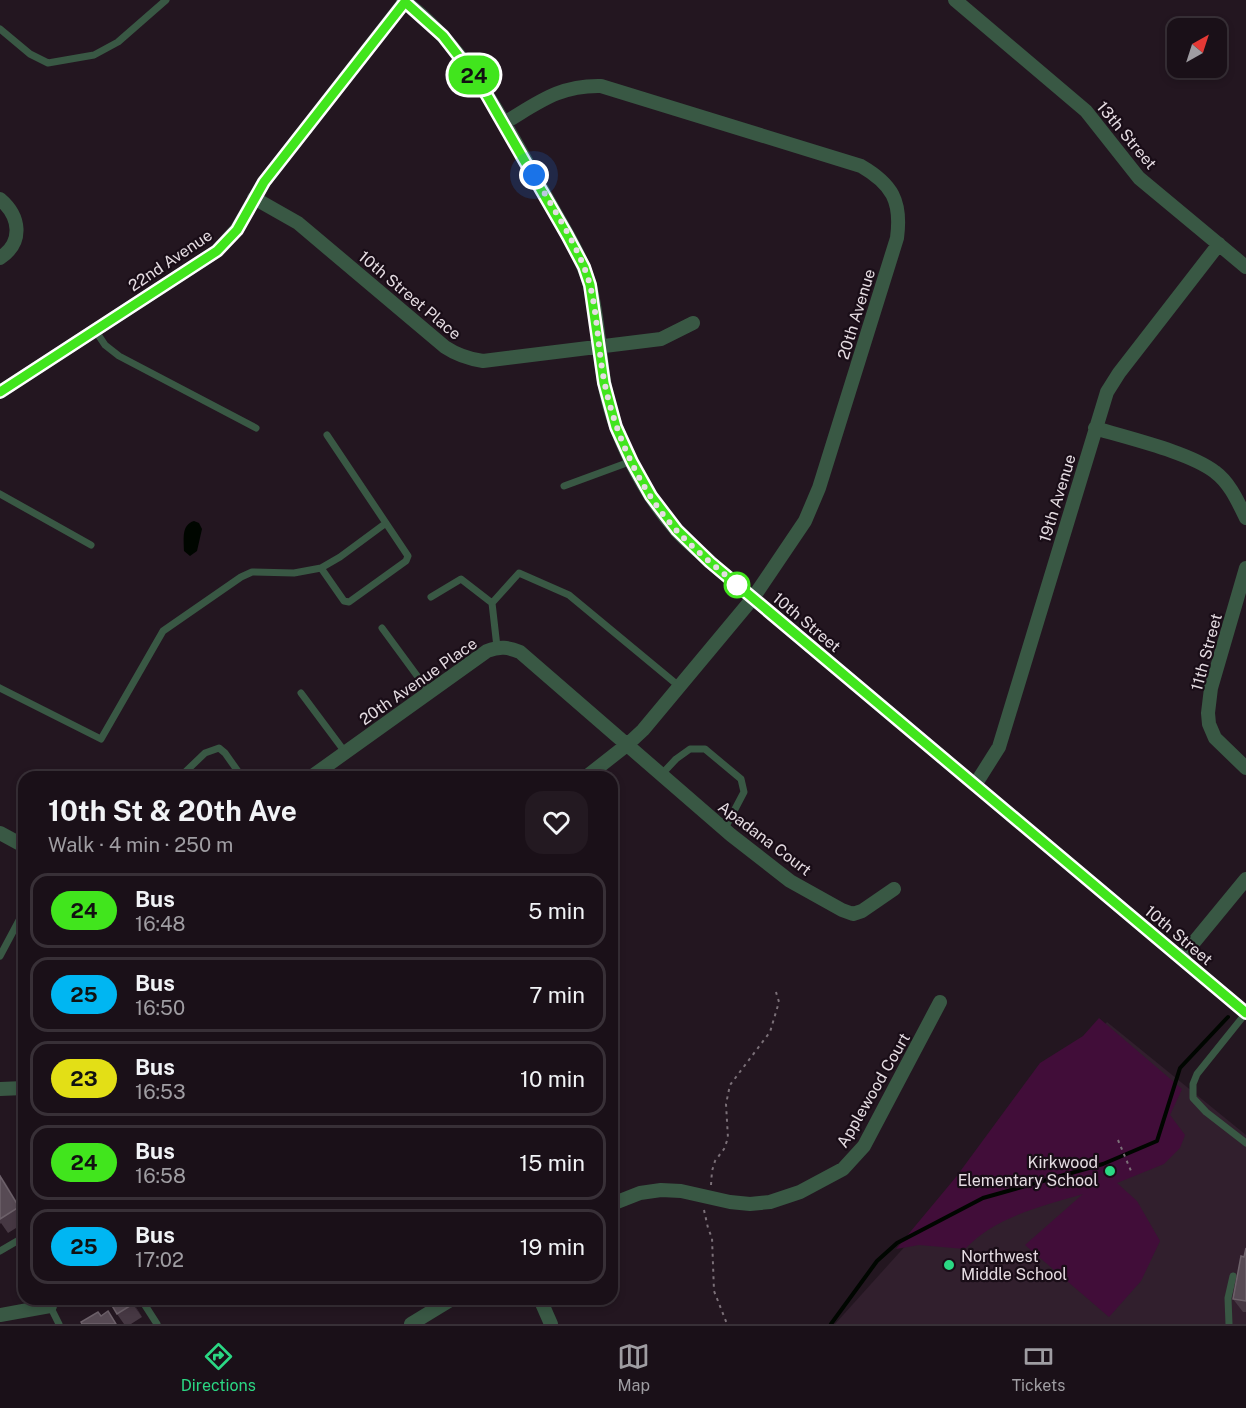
<!DOCTYPE html>
<html lang="en">
<head>
<meta charset="utf-8">
<style>
	body { margin:0; font-family:"Public Sans",sans-serif; background:#231921; color:#f1f3f6; height:100vh; display:flex; flex-direction:column; font-size:22px; white-space:nowrap }
	* { box-sizing:border-box; margin:0 }
	p { font-size:20px; color:#9f9da2 }
	.icon { flex:none; width:33px; height:33px; fill:none; stroke:currentColor; stroke-width:2; stroke-linecap:round; stroke-linejoin:round }
	.map { position:relative; flex:1; overflow:hidden }
	.side { position:absolute; left:18px; top:771px; width:600px; height:534px; display:flex; flex-direction:column; background:#1a1018; border-radius:18px; box-shadow:0 3px 9px #0003,0 0 0 2px #383037 }
	.side>* { flex:none }
	.badge { padding:0 12px; border-radius:20px; font-size:21px; line-height:39px }
	.needle { width:39px; rotate:39deg }
	.tools { position:absolute; left:1167px; top:18px; display:grid; gap:12px }
	.tools a { display:grid; place-items:center; width:60px; height:60px; border-radius:12px; background:#1a1018; box-shadow:0 3px 9px #0003,0 0 0 2px #383037; font-size:30px }
	.you { position:absolute; width:30px; height:30px; margin:-15px; border:4px solid #fff; border-radius:50%; background:#1a73e8; box-shadow:0 0 0 9px #1a73e833 }
	.map>.badge { position:absolute; translate:-50% -50%; box-shadow:0 0 0 3px #fff }
	.round { display:grid; place-items:center; flex:none; width:63px; height:63px; border-radius:18px; background:#231921 }
	.head { display:flex; align-items:center; justify-content:space-between; height:102px; padding:0 30px }
	h1 { font-size:28px; font-weight:700; line-height:45px }
	ul { padding:0; list-style:none }
	li { display:flex; align-items:center; gap:18px; height:75px; margin:0 12px 9px; padding:0 18px; border:3px solid #383037; border-radius:18px }
	li div { flex:1 }
	li b { display:block; font-size:22px }
	li em { font-style:normal }
	li .badge { min-width:66px; font-weight:700; text-align:center }
	.dock { display:flex; justify-content:space-around; align-items:center; height:84px; border-top:2px solid #383037; background:#1a1018; font-size:16px; color:#9f9da2 }
	.dock a { display:grid; justify-items:center; gap:3px }
	.dock .current { color:#2bd884 }
	.map>svg:first-child { display:block }
</style>
</head>
<body>
<div class="map">
<svg width="1246" height="1324" viewBox="0 0 1246 1324">
	<rect width="100%" height="100%" fill="#231620"/>
	<path fill="#311f2d" d="M1107 1022 1246 1135V1324H835Z"/>
	<path fill="#410d39" d="M1099 1018 1182 1089 1170 1115 1185 1135 1180 1148 1164 1164 1117 1183 1137 1201 1160 1241 1141 1281 1109 1317 1025 1245 1083 1194C1042 1206 995 1217 965 1249L919 1245 896 1249 956 1177 1040 1063 1083 1036Z"/>
	<path fill="#000600" d="M194 521 199 523 202 529 197 551 190 556 184 551C184 539 181 525 194 521Z"/>
	<g fill="none" stroke-linecap="round" stroke-linejoin="round">
		<path stroke="#000600" stroke-width="4" d="M831 1324 877 1261 897 1243 983 1198 1103 1164 1157 1141 1180 1068 1228 1017"/>
		<path stroke="#7b7078" stroke-width="2" stroke-dasharray="3 4.5" stroke-linecap="butt" d="M1118 1140 1131 1171
			M711 1185 712 1171 715 1161 724 1149 728 1138 726 1104 730 1085 770 1032 779 1002 776 992
			M704 1210 708 1228 712 1238 714 1291 727 1324"/>
		<path stroke="#395844" stroke-width="7" d="M0 29 30 54 48 63 94 55 118 42 166 0
			M95 330 105 345 119 356 256 428
			M564 486 632 461
			M0 494 91 545
			M321 568 340 557 386 523
			M431 597 461 579 492 603 497 647
			M492 603 519 573 569 595 680 687
			M382 628 429 692
			M0 688 101 739 163 631 241 577 252 572 294 573 321 568 344 601 349 602 406 561 408 556 327 435
			M301 693 345 752
			M661 775 676 759 690 749H705L741 779 744 792 724 830
			M180 777 205 753 219 748 225 753 242 777
			M0 956 24 911
			M1246 1013 1197 1074 1193 1084V1098L1206 1112 1246 1143
			M0 1251 24 1237
			M141 1299 157 1324
			M50 1306 59 1324
			M1229 1324 1228 1298 1233 1276"/>
		<path stroke="#395844" stroke-width="14" d="M403 0C468 48 505 124 544 193 560 222 579 251 589 282 598 314 599 349 604 381 612 432 643 493 677 531 687 542 700 552 710 562L1246 1013
			M955 0 1086 111 1139 178 1246 267
			M504 123C538 103 559 85 601 86L861 166C892 184 902 201 897 238L819 488 805 521 753 598 643 730 628 744 586 777
			M254 198 298 223 445 347C457 355 469 359 483 361L661 339 693 323
			M0 199C20 216 24 242 0 258
			M0 392 217 251 237 229 264 182 406 0
			M1095 428C1127 438 1189 452 1215 472 1230 483 1238 502 1246 518
			M1246 568 1211 688 1208 713 1209 724 1215 738 1246 768
			M311 777 487 651C500 646 508 647 520 652L731 835 790 881 842 910 853 914 862 911 894 889
			M975 785 999 747 1107 392 1119 373 1219 244
			M0 833 24 846
			M1181 958 1246 879
			M0 1089 24 1088
			M612 1204 640 1193 661 1190 681 1191 730 1202 750 1204 770 1202 800 1192 843 1169 864 1146 940 1002
			M540 1299 551 1324
			M0 1315 50 1306
			M411 1324 452 1299"/>
	</g>
	<path fill="#463843" d="M0 1175 24 1213V1223L8 1233 1 1223 0 1224Z
		M1246 1248V1312H1243L1233 1299Z
		M131 1299 142 1317 131 1324H124L117 1314Z"/>
	<path fill="#31232e" d="M0 1175 6 1183 24 1214 19 1207Z
		M129 1299H131L142 1317Z"/>
	<path fill="#574a54" stroke="#6d616a" stroke-width="1.5" d="M0 1176 19 1207 0 1219Z
		M24 1231V1245L18 1234Z
		M1246 1248V1301L1233 1299 1241 1256 1244 1257Z
		M108 1299H129L133 1304 117 1314Z
		M108 1311 116 1324H82L81 1322 98 1312 101 1316Z"/>
	<g fill="none" stroke-linecap="round" stroke-linejoin="round">
		<g stroke="#fff" stroke-width="14">
			<path id="line" d="M0 392 217 251 237 230 264 182 405 2 443 36 481 85 567 235 584 267 590 285 604 383 616 427 632 462 651 496 677 530 710 562 1246 1013"/>
		</g>
		<use href="#line" stroke="#41e51d" stroke-width="9"/>
		<path stroke="#e5dce2" stroke-width="6" stroke-dasharray="0 10.8" d="M534 175C553 209 580 248 590 285 598 318 598 352 605 385 616 437 641 492 677 531 696 551 718 569 739 586L737 585"/>
	</g>
	<circle fill="#fff" stroke="#41e51d" stroke-width="3" cx="737" cy="585" r="12"/>
	<g fill="#2bd884" stroke="#190d17" stroke-width="2">
		<circle cx="1110" cy="1171" r="6"/>
		<circle cx="949" cy="1265" r="6"/>
	</g>
	<g text-anchor="middle" stroke-width="4.5" stroke-linejoin="round" paint-order="stroke">
		<g font-size="16" fill="#e5dce2" stroke="#190d17">
			<text transform="translate(1127 135) rotate(50)" y="6">13th Street</text>
			<text transform="translate(170 260) rotate(-34)" y="6">22nd Avenue</text>
			<text transform="translate(410 295) rotate(40)" y="6">10th Street Place</text>
			<text transform="translate(856 314) rotate(-73)" y="6">20th Avenue</text>
			<text transform="translate(1057 498) rotate(-73)" y="6">19th Avenue</text>
			<text transform="translate(807 622) rotate(40)" y="6">10th Street</text>
			<text transform="translate(1206 652) rotate(-75)" y="6">11th Street</text>
			<text transform="translate(418 681) rotate(-35)" y="6">20th Avenue Place</text>
			<text transform="translate(765 838) rotate(37)" y="6">Apadana Court</text>
			<text transform="translate(1179 935) rotate(40)" y="6">10th Street</text>
			<text transform="translate(873 1090) rotate(-60)" y="6">Applewood Court</text>
		</g>
		<g font-size="16" fill="#e5dce2" stroke="#190d17" text-anchor="end">
			<text x="1098" y="1168">Kirkwood<tspan x="1098" dy="18">Elementary School</tspan></text>
			<text x="961" y="1262" text-anchor="start">Northwest<tspan x="961" dy="18">Middle School</tspan></text>
		</g>
	</g>
</svg>
<div class="tools">
<a><svg class="needle" viewBox="-14 -14 28 28"><path d="M0-13l5 13h-10z" fill="#e53935"/><path d="M0 13l5-13h-10z" fill="#9f9da2"/></svg></a>
</div>
<div class="you" style="left:534px;top:175px"></div>
<b class="badge" style="left:474px;top:75px;background:#41e51d;color:#111">24</b>
<section class="side">
<div class="head"><div><h1>10th St &amp; 20th Ave</h1><p>Walk · 4 min · 250 m</p></div><a class="round"><svg class="icon" aria-label="heart" viewBox="0 0 24 24"><path d="M12 20l-8-8c-3-5 5-10 8-4 3-6 11-1 8 4z"/></svg></a></div>
<ul>
<li><span class="badge" style="background:#41e51d;color:#111">24</span><div><b>Bus</b><p>16:48</p></div><em>5 min</em></li>
<li><span class="badge" style="background:#00b6f2;color:#111">25</span><div><b>Bus</b><p>16:50</p></div><em>7 min</em></li>
<li><span class="badge" style="background:#e3df16;color:#111">23</span><div><b>Bus</b><p>16:53</p></div><em>10 min</em></li>
<li><span class="badge" style="background:#41e51d;color:#111">24</span><div><b>Bus</b><p>16:58</p></div><em>15 min</em></li>
<li><span class="badge" style="background:#00b6f2;color:#111">25</span><div><b>Bus</b><p>17:02</p></div><em>19 min</em></li>
</ul>
</section>
</div>
<nav class="dock">
<a class="current"><svg class="icon" aria-label="directions" viewBox="0 0 24 24"><path d="M12 3l9 9-9 9-9-9zM9 14v-3h6M13 9l2 2-2 2"/></svg>Directions</a>
<a><svg class="icon" aria-label="map" viewBox="0 0 24 24"><path d="M3 6l6-2 6 2 6-2v14l-6 2-6-2-6 2zM9 4v14M15 6v14"/></svg>Map</a>
<a><svg class="icon" aria-label="tickets" viewBox="0 0 24 24"><path d="M3 7h18v10H3zM15 7v10"/></svg>Tickets</a>
</nav>
</body>
</html>
